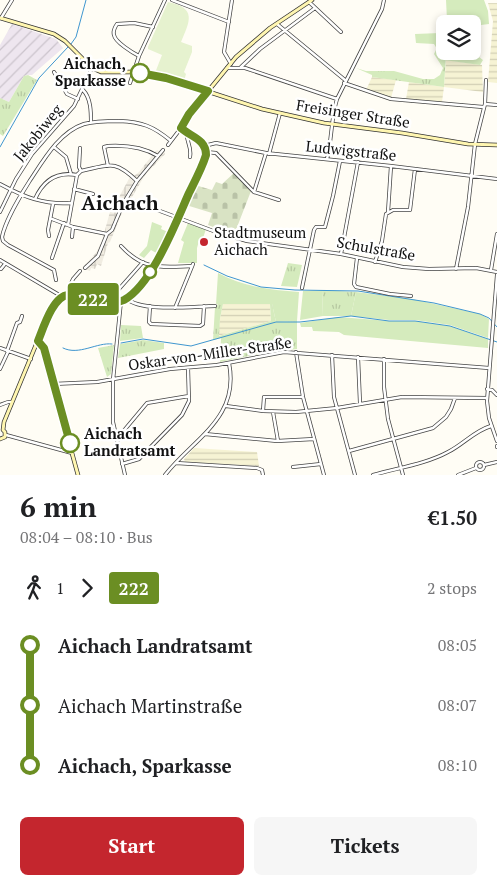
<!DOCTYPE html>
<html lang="en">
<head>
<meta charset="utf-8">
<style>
	body { margin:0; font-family:"PT Serif",serif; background:#f6f6f6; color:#202124; height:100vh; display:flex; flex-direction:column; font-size:19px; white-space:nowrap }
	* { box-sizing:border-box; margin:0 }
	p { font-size:16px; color:#757577 }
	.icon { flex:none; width:28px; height:28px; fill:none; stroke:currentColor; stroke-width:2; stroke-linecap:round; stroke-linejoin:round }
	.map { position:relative; height:475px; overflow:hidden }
	.details { display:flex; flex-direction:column; background:#fff; flex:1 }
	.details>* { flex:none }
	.badge { padding:0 10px; border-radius:4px; font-size:18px; line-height:32px }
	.tools { position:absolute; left:436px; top:15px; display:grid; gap:10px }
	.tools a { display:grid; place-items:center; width:45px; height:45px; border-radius:8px; background:#fff; box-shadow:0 2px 8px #0003; font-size:25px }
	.map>.badge { position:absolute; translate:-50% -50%; box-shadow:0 0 0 2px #fff }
	.legs { display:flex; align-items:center; gap:8px; height:55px; padding:0 20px; font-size:16px }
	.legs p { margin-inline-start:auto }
	.overview { display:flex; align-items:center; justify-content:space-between; height:85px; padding:0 20px }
	h1 { font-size:28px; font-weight:800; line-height:38px }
	.action { display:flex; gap:10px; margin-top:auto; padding:10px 20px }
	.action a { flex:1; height:58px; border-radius:8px; background:#c4262e; color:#fff; font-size:20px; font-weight:800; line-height:58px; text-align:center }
	.action a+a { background:#f6f6f6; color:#202124 }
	ul { padding:0 20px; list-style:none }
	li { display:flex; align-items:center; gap:18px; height:60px; font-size:19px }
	li i { display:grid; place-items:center; width:8px; height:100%; margin:0 6px; background:currentColor }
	li i::after { content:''; width:12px; height:12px; margin:-6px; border:4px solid; border-radius:50%; background:#fff }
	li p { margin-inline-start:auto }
	li:first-child i { background:linear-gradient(#0000 50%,currentColor 0) }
	li:last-child i { background:linear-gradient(currentColor 50%,#0000 0) }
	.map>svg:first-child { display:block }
</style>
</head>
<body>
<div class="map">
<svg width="497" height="475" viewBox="0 0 497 475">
	<defs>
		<pattern id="industrial-furrows" width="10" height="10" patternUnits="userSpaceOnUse" patternTransform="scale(1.25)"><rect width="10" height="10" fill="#eee6ef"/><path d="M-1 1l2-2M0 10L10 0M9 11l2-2" fill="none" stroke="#cbc4cc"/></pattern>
		<pattern id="farmland-rules" width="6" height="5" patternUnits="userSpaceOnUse" patternTransform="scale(1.25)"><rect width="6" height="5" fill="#f6f3d4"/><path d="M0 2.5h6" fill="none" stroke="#d2cfb5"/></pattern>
		<pattern id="grass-tufts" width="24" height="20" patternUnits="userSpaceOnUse" patternTransform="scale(1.25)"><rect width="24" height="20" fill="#d5ebbd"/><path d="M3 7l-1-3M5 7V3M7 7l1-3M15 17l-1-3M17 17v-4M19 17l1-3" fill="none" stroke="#b6c8a1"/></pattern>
		<pattern id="cemetery-stones" width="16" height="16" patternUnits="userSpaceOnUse" patternTransform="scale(1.25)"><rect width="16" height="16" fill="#d9e3c4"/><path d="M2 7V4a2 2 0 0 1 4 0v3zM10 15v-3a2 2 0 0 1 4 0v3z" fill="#b9c2a7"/></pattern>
		<pattern id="plaza-grid" width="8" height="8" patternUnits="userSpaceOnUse" patternTransform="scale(1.25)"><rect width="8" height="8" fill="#f1ede2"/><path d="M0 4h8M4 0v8" fill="none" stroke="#cecac1"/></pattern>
	</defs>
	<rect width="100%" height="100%" fill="#fffdf5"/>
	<path fill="url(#industrial-furrows)" d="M12 24 56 39 63 48 32 75H28L24 76 9 102 0 98V45Z"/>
	<path fill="url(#farmland-rules)" d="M488 3H497V83L488 82 493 21Z
		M446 60 482 65 483 92 444 87 442 102 406 99 409 82 444 87Z
		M372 77 396 80 391 98 366 90Z
		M223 304H270L271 321 218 336 220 318Z
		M194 448 257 452 259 466 185 462 184 459Z"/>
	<path fill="url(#grass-tufts)" d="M436 50 446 55 444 87 372 77V75L356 68 366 71H394L423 79H434L440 75 443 68 434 54Z
		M28 75 37 80 3 136 0 134V98L9 102 24 76Z
		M288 263 302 265 297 287 281 286Z
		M322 290 356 292 351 316H323Z
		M218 304H223L220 318 219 336 271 321 270 304H272L276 322 297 321V349L263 353 220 362 221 338 213 340 215 307Z
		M121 325 141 326 143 338 120 341Z
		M143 340 164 343V349L118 358 120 344Z
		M114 345 111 374 107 377 98 348Z"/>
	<path fill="url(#cemetery-stones)" d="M234 173 251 191 234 235 208 225 212 213 186 205 195 185 212 190 216 182 222 184Z"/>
	<path fill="#d5ebbd" d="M446 0H484L488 11 489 24 481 25 473 32 472 24H445V51H471L483 60 480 65 444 60 434 44 416 43 415 34 440 33V22L447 20Z
		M152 222 162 226 161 229 168 232 158 254 151 250 144 258 139 255 147 246Z
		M188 223 206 229 202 241H199L197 248V263H178L184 242 181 240Z
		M218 273C243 287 271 290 299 292L297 321 276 322 272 304H216Z
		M322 290 323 316 300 320 303 291Z
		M356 292 412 299 480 314 489 319 488 338 450 325 415 320H389L351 316Z
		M339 317 389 321H415L450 326 488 339V348L344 335 339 332 313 331 312 327H301L300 323Z"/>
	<path fill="#e6f2cf" d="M168 2C197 8 190 21 181 42L192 46V52L184 72 186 74 184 81 155 73 162 55 148 49V47Z"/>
	<path fill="url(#plaza-grid)" d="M162 149 165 154 145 175 132 197 126 203 110 242 108 243 101 266 97 264 95 269 91 268 90 271 85 269 83 267 96 253 102 241 111 208H113L115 200 118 199 131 175 134 176 139 172 154 153 157 150 159 151Z"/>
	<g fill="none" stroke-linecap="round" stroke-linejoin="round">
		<path stroke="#3f96cf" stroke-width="1" d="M71 44 76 37 86 0
			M0 147 39 78 68 47
			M204 265 227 276 261 287 295 290 358 291 434 303 480 314 489 318 497 327
			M121 343 143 339 191 346 276 322H300L351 316 389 321H415L450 326 497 342
			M63 348C79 356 97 342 112 344"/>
		<g stroke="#444" stroke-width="4">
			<path id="street" d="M172 0 229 22
				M309 2 341 32
				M1 18 12 0
				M277 24 345 80
				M139 56C133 53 115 42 114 35 113 32 115 27 117 24L134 23 153 27
				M231 64 224 52 232 0
				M241 67 260 49 315 8
				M227 68H245L337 99
				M54 72 67 94 78 99
				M130 83 139 56 165 0
				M344 83 391 99 483 107
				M83 90C91 98 91 112 91 123
				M485 104 497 105
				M187 133C186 142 192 146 190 157
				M168 145 181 128
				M204 146 216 143 266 153 391 166 497 179
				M54 147 66 157 71 174
				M80 148 79 167 81 171
				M206 152 216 153 254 192 279 200
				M269 154 280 113
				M327 159C332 139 331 118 337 99L382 9 384 0
				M108 166 104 147 108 146C126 145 143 147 158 156
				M77 175 81 171C110 165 114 159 137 181
				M0 184C24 197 44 205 71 203
				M74 189 93 194
				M254 192 266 153
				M35 199C43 181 56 171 77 175
				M128 199 216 232 247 241 341 254 403 267 429 269 476 268 497 272
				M0 212 16 179 32 154 74 106 92 68
				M388 212 391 166
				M52 219 73 227 107 234
				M68 225 77 175
				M49 236 48 230 53 204
				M72 237 73 227
				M121 246C144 271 161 267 192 266
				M341 254 358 162
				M52 258 64 223
				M357 258 354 284 356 287 390 294 411 296
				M0 260 61 296
				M375 262 382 241 386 214 393 210H410L415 169
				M85 268 98 256 107 234 112 230 123 204 137 181 163 150
				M0 269H1L5 264
				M456 269 468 207 475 144 485 104 486 80
				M491 270 497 234
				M497 275 487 401 489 418 497 441
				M56 280 54 270 8 245 3 241 2 237C5 222 20 196 29 182 43 161 59 132 84 124 95 121 108 121 119 121 142 122 153 126 171 141
				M302 288 314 230 316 227H325L333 196 340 161
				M66 295 73 279 80 271
				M83 297 87 288 111 290 119 289 143 262
				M126 298C141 313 195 306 215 306
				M121 301 113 380V422L125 475
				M150 306 149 322 151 324 200 326 203 324 204 306
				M175 308 193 264
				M0 348 31 359
				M7 351 17 323 20 322 22 316
				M296 352 303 397 324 475
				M332 355 334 397 355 475
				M358 357 360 403
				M384 359V387L388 419 403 475
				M0 369 8 352
				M53 384 97 382 170 369 217 365 284 352 489 368
				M487 389 492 390 497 395
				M0 405 8 402H12
				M226 406 263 411 296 412 337 408 402 397 487 398
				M263 411 264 397H303
				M273 412 278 441
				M205 434 277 441 314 439
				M6 435 72 453
				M115 437 121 434 147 403 189 396
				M497 446V447
				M349 451 433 428 446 417 451 409 455 398
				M476 466a4 4 0 1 1 8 0a4 4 0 1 1-8 0Z
				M176 463 257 468 262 470 263 475
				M122 464 139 459 182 415 189 401 188 368
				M484 465 497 462
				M293 467 321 464
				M165 475C194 438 240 418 229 363
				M373 475C397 468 426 464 448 452 464 444 474 431 491 426
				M458 475 476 468"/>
		</g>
		<g stroke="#333" stroke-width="4.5">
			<path id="secondary" d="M0 18 54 34 65 41 92 68 101 72H133L166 78 262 109 324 123 402 133 468 144 497 145
				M38 342 43 348 78 475
				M0 439 5 437V432L3 430 4 422 45 323 59 298 63 295H70L101 301 117 302 124 300 136 290 159 258 206 155C206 139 191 137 181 128L191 112 236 57 270 28 312 0"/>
		</g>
		<use href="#street" stroke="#fff" stroke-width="2.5"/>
		<use href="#secondary" stroke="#fff6b0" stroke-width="3"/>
	</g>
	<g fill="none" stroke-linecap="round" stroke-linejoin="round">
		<g stroke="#fff" stroke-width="11">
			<path id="line-1" d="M70 443 44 348 38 341C43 329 53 296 68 295 80 294 93 300 105 301 111 302 118 303 124 300 152 285 176 222 189 193 195 181 202 168 206 155 206 139 191 137 181 128L189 114 208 91 166 78 140 73"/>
		</g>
		<use href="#line-1" stroke="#6b8e23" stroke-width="8"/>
	</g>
	<g fill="#fff" stroke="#6b8e23" stroke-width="2.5">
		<circle cx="140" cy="73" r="9"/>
		<circle cx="150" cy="272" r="6"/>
		<circle cx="70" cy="443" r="9"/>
	</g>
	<circle fill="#c4262e" stroke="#fff" stroke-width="2" cx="204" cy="242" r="5"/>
	<g text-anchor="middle" stroke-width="5" stroke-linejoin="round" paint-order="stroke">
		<g font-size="15" font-weight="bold" fill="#111" stroke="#fff" text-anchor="end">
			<text x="126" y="69">Aichach,<tspan x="126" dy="17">Sparkasse</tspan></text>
			<text x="84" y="439" text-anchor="start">Aichach<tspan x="84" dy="17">Landratsamt</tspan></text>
		</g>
		<g font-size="15" fill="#111" stroke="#fff">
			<text transform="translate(353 114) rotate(9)" y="5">Freisinger Straße</text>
			<text transform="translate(38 133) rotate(-51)" y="5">Jakobiweg</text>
			<text transform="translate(351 151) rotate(6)" y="5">Ludwigstraße</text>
			<text transform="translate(376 249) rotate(10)" y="5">Schulstraße</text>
			<text transform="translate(210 354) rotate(-8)" y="5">Oskar-von-Miller-Straße</text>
		</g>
		<g font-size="15" fill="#111" stroke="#fff" text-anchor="start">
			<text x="214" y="238">Stadtmuseum<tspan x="214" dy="17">Aichach</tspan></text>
		</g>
		<g font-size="20" font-weight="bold" fill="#111" stroke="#fff">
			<text x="120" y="210">Aichach</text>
		</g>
	</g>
</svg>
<div class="tools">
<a><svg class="icon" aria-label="layers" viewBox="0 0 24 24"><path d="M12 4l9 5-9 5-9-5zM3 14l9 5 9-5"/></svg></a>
</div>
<b class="badge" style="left:93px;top:299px;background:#6b8e23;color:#fff">222</b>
</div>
<section class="details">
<div class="overview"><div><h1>6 min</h1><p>08:04 – 08:10 · Bus</p></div><b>€1.50</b></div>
<div class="legs"><svg class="icon" aria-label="walk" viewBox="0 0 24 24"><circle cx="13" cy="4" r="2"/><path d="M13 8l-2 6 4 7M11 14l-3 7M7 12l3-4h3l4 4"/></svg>1<svg class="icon" aria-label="forward" viewBox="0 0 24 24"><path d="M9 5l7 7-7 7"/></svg><b class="badge" style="background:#6b8e23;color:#fff">222</b><p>2 stops</p></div>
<ul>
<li><i style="color:#6b8e23"></i><b>Aichach Landratsamt</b><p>08:05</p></li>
<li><i style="color:#6b8e23"></i><span>Aichach Martinstraße</span><p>08:07</p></li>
<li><i style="color:#6b8e23"></i><b>Aichach, Sparkasse</b><p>08:10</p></li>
</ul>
<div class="action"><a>Start</a><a>Tickets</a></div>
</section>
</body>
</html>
